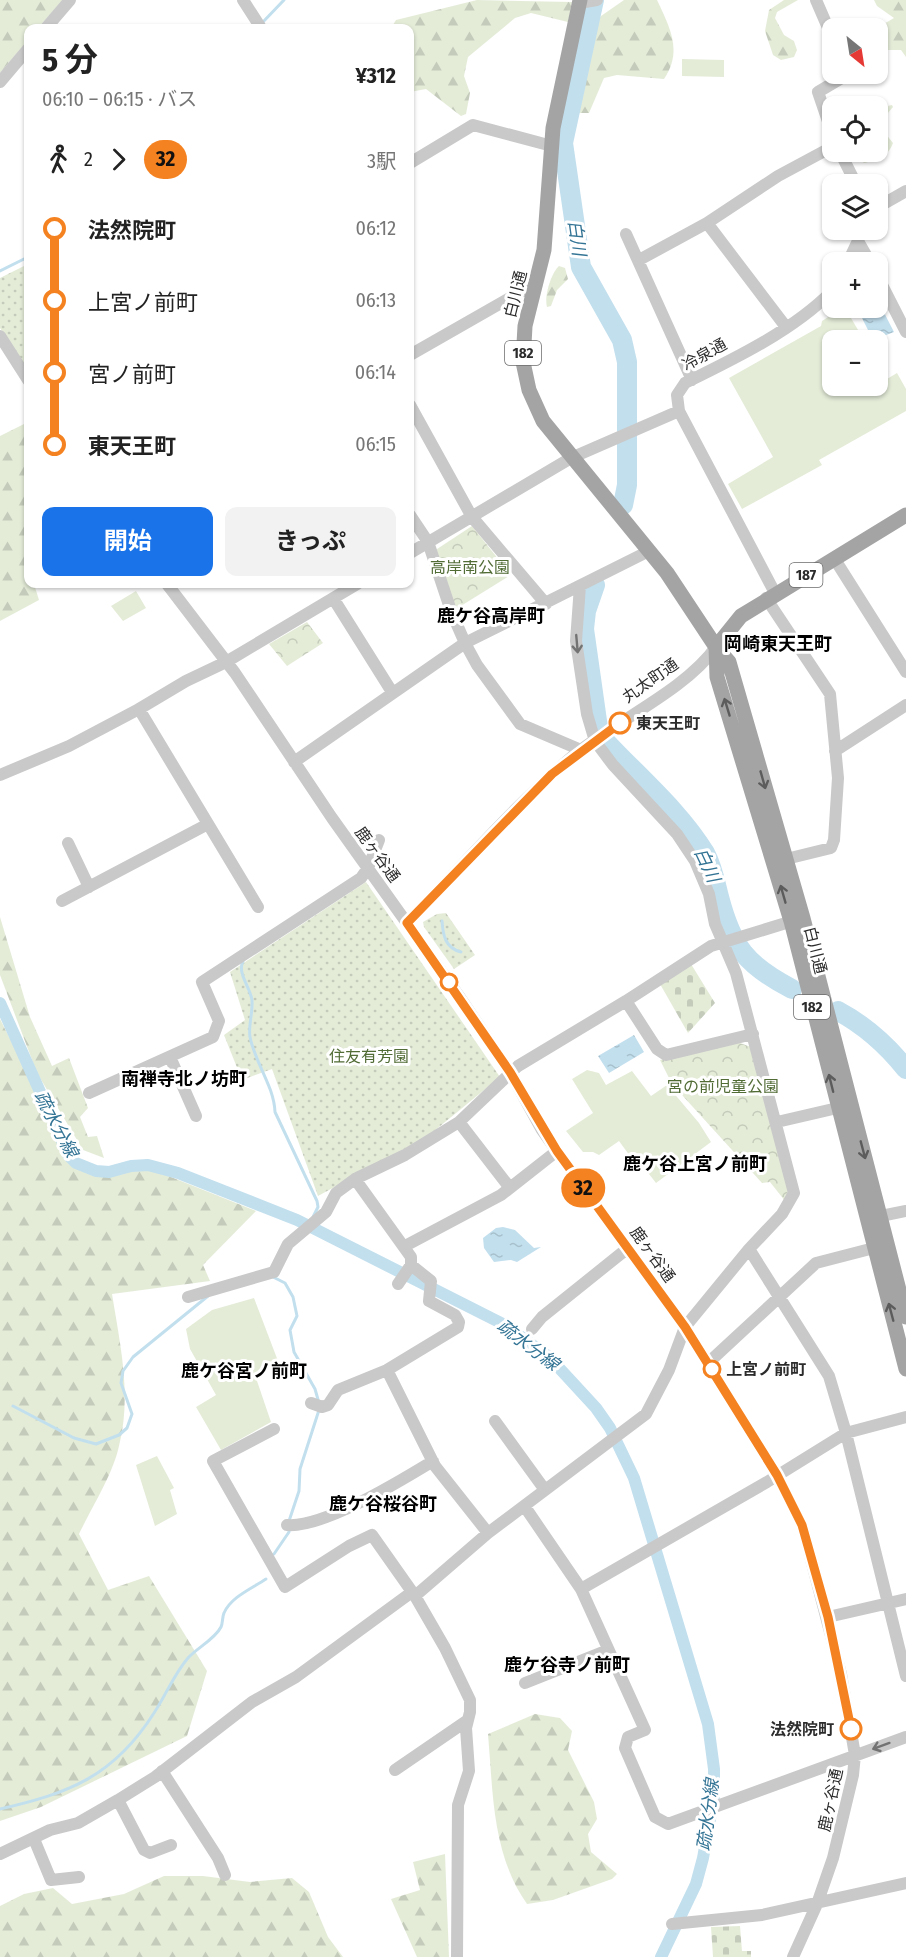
<!DOCTYPE html>
<html lang="ja">
<head>
<meta charset="utf-8">
<style>
	body { margin:0; font-family:"Fira Sans Condensed","Noto Sans JP",sans-serif; background:#f2f2f2; color:#222; height:100vh; display:flex; flex-direction:column; font-size:22px; white-space:nowrap }
	* { box-sizing:border-box; margin:0 }
	p { font-size:20px; color:#767676 }
	.icon { flex:none; width:33px; height:33px; fill:none; stroke:currentColor; stroke-width:2; stroke-linecap:round; stroke-linejoin:round }
	.map { position:relative; flex:1; overflow:hidden }
	.side { position:absolute; left:24px; top:24px; width:390px; height:564px; display:flex; flex-direction:column; background:#fff; border-radius:12px; box-shadow:0 2px 4px #0004 }
	.side>* { flex:none }
	.badge { padding:0 12px; border-radius:20px; font-size:21px; line-height:39px }
	.needle { width:39px; rotate:150deg }
	.fabs { position:absolute; left:822px; top:18px; display:grid; gap:12px }
	.fabs a { display:grid; place-items:center; width:66px; height:66px; border-radius:12px; background:#fff; box-shadow:0 2px 4px #0004; font-size:30px }
	.map>.badge { position:absolute; translate:-50% -50%; box-shadow:0 0 0 3px #fff }
	.legs { display:flex; align-items:center; gap:9px; height:66px; padding:0 18px; font-size:20px }
	.legs p { margin-inline-start:auto }
	.headline { display:flex; align-items:center; justify-content:space-between; height:102px; padding:0 18px }
	h1 { font-size:33px; font-weight:700; line-height:45px }
	.cta { display:flex; gap:12px; margin-top:auto; padding:12px 18px }
	.cta a { flex:1; height:69px; border-radius:12px; background:#1a73e8; color:#fff; font-size:24px; font-weight:700; line-height:69px; text-align:center }
	.cta a+a { background:#f2f2f2; color:#222 }
	ul { padding:0 18px; list-style:none }
	li { display:flex; align-items:center; gap:21px; height:72px; font-size:22px }
	li i { display:grid; place-items:center; width:9px; height:100%; margin:0 8px; background:currentColor }
	li i::after { content:''; width:15px; height:15px; margin:-8px; border:4px solid; border-radius:50%; background:#fff }
	li p { margin-inline-start:auto }
	li:first-child i { background:linear-gradient(#0000 50%,currentColor 0) }
	li:last-child i { background:linear-gradient(currentColor 50%,#0000 0) }
	.map>svg:first-child { display:block }
</style>
</head>
<body>
<div class="map">
<svg width="906" height="1957" viewBox="0 0 906 1957">
	<defs>
		<pattern id="forest-firs" width="22" height="20" patternUnits="userSpaceOnUse" patternTransform="scale(1.5)"><rect width="22" height="20" fill="#e4ecd8"/><path d="M5 1l3.5 6h-7zM16 11l3.5 6h-7z" fill="#c4cbba"/></pattern>
		<pattern id="cemetery-stones" width="16" height="16" patternUnits="userSpaceOnUse" patternTransform="scale(1.5)"><rect width="16" height="16" fill="#e4ecd8"/><path d="M2 7V4a2 2 0 0 1 4 0v3zM10 15v-3a2 2 0 0 1 4 0v3z" fill="#c4cbba"/></pattern>
		<pattern id="park-crowns" width="20" height="18" patternUnits="userSpaceOnUse" patternTransform="scale(1.5)"><rect width="20" height="18" fill="#e4ecd8"/><path d="M2 6a3 3 0 1 1 6 0M12 15a3 3 0 1 1 6 0" fill="none" stroke="#c4cbba"/></pattern>
		<pattern id="garden-dots" width="8" height="8" patternUnits="userSpaceOnUse" patternTransform="scale(1.5)"><rect width="8" height="8" fill="#e4ecd8"/><path d="M2 2h.1M6 6h.1" fill="none" stroke="#c4cbba" stroke-width="1.8" stroke-linecap="round"/></pattern>
		<pattern id="water-ripples" width="26" height="14" patternUnits="userSpaceOnUse" patternTransform="scale(1.5)"><rect width="26" height="14" fill="#c2dfee"/><path d="M2 4q2-2 4 0t4 0M15 11q2-2 4 0t4 0" fill="none" stroke="#a7c0cc"/></pattern>
	</defs>
	<rect width="100%" height="100%" fill="#fff"/>
	<path fill="#e4ecd8" d="M682 59 724 60V77L682 76Z
		M842 308H845L864 340H832V386H878V363L887 379 897 373 906 389V411L819 460 822 465 742 509 728 484 773 457 729 378 821 326 822 321Z
		M136 591 146 608 123 621 111 606Z
		M587 1070 599 1073 606 1085 632 1071 651 1096 667 1085 699 1123 711 1142 656 1183 642 1165 638 1167 619 1141 599 1155 593 1152H583L566 1131 593 1113 572 1079Z
		M254 1298 278 1361 256 1378 271 1422 221 1450 196 1407 216 1395 190 1349 186 1329 212 1310Z
		M157 1456 174 1488 170 1490 177 1514 155 1526 136 1465Z"/>
	<path fill="url(#forest-firs)" d="M0 0H63L38 28H28V40L0 73Z
		M477 0 572 2 568 22 531 13 515 18 468 57 464 76 470 93 466 114 461 116 426 89 410 92V28H391L396 20Z
		M624 0H657C670 28 683 51 664 79L617 75 604 78 589 113H579L574 107 594 27 601 16Z
		M784 0H798L777 12 775 18 784 35 794 41 797 50 794 57 781 60 773 55 765 31 769 10Z
		M874 0H906V57L901 50H882V25L894 18 877 6Z
		M892 105 893 107 882 120 881 128 893 143C888 157 877 160 864 163L851 152H878V108Z
		M559 266 565 268 568 279 557 290 551 306 547 307C544 297 551 273 559 266Z
		M28 422V584H34L39 600 0 621V436Z
		M0 917 30 1017 52 1066 69 1058 88 1108 80 1117 88 1137 97 1136 104 1158 83 1150 37 1073 0 975Z
		M0 1019 75 1168 156 1171 256 1211 203 1265 210 1281 112 1294C120 1344 132 1395 119 1446 113 1474 92 1507 79 1534L108 1590 149 1576 207 1671 187 1736 41 1807 0 1821Z
		M535 1714 560 1718 572 1731 568 1750 594 1802 597 1819 588 1834 591 1852 617 1874 612 1879 553 1900 527 1904C492 1855 493 1792 488 1734Z
		M445 1854 449 1957H417L391 1899 420 1890 413 1862Z
		M164 1876H203L250 1882 292 1878 309 1892 328 1937 343 1957H0V1906L24 1894 53 1888 72 1904 124 1894Z"/>
	<path fill="url(#cemetery-stones)" d="M691 964 715 1003 688 1033 660 984Z
		M740 1926 742 1951H751V1957H713L711 1927Z"/>
	<path fill="url(#park-crowns)" d="M472 526 511 575 456 609 434 551Z
		M307 622 323 643 287 666 269 644Z
		M737 1042 751 1047 789 1188 785 1201 770 1182 762 1183 672 1084 660 1060Z"/>
	<path fill="url(#garden-dots)" d="M28 264V364L25 366 0 328V278Z
		M366 882 500 1077 428 1136 318 1196 272 1069 242 1080 224 1035 245 1020 230 972Z
		M446 913 475 955 454 969 424 927 423 922 437 914Z"/>
	<path fill="url(#water-ripples)" d="M878 301 894 332 873 340 857 308H878Z
		M634 1035 644 1052 609 1073 598 1056Z
		M503 1227 515 1230 534 1248 541 1247 517 1262 511 1260 494 1262 484 1248 483 1238 496 1228Z"/>
	<g fill="none" stroke-linecap="round" stroke-linejoin="round">
		<path stroke="#c2dfee" stroke-width="3" d="M262 23 284 0
			M0 271 28 257
			M590 690 592 689
			M442 921C443 935 445 948 461 952
			M243 961C237 973 250 987 252 1000 253 1013 248 1026 250 1037 255 1063 274 1086 275 1112L317 1201 318 1207 313 1217
			M273 1277 285 1283 293 1297 297 1316 290 1330 294 1352 315 1389 319 1403
			M13 1406 74 1438 96 1444 119 1435 127 1428 132 1414 121 1383 123 1371 133 1357 208 1296
			M289 1521 299 1491 300 1469 319 1410
			M274 1554 289 1532V1527
			M0 1809C70 1793 114 1776 154 1713 166 1695 174 1674 188 1658 197 1648 215 1639 221 1627 223 1623 222 1617 224 1613 231 1597 251 1589 266 1579"/>
		<path stroke="#c2dfee" stroke-width="12" d="M0 1003 69 1156 76 1163 96 1171 109 1172 131 1166 148 1165 178 1173 297 1220 503 1324 549 1357 596 1408 610 1428 634 1478 708 1724 714 1769V1797L703 1858 696 1884 661 1957"/>
		<path stroke="#c2dfee" stroke-width="20" d="M594 0 563 143 581 267 622 340 627 362V485L623 505
			M595 585 586 611 584 629 598 728
			M607 743C640 778 680 812 705 853 713 868 715 881 719 897 732 947 746 965 792 989
			M838 1011C866 1026 886 1044 906 1069"/>
		<path stroke="#c9c9c9" stroke-width="12" d="M243 0 261 28
			M816 0 832 37
			M579 3 597 0
			M46 28 70 0
			M0 82 28 49
			M832 133 818 92 845 76 844 74
			M840 152 856 184
			M410 163 473 125 552 146
			M878 207 906 191
			M707 223 786 327
			M626 234 692 380
			M858 241 870 262
			M639 260 707 223 778 176 832 147
			M848 262 863 230
			M878 277 906 332
			M0 336 28 380
			M410 355 522 291H534
			M410 405 472 517 546 604
			M410 515 428 542 451 611 465 643 477 665 520 724 581 750
			M410 553 571 458 679 411
			M834 558 906 672
			M167 584 235 673 332 818 461 999 510 1072 542 1130 573 1174 685 1327 777 1475 802 1525 841 1674 855 1755 853 1775 833 1858 817 1904 793 1957
			M775 593 679 411 677 395 685 383C734 359 794 330 832 291
			M333 598 392 692
			M766 598 830 694 838 778 834 840 831 848 778 861
			M139 709 258 907
			M835 751 906 705
			M294 762 465 643 649 551
			M0 775 69 746 139 709 186 681 226 662 357 584
			M68 843 89 887
			M62 901 208 824
			M407 923C463 866 516 803 578 752 620 719 686 689 716 647
			M626 1001 657 1049 666 1055 753 1034
			M170 1057 196 1116
			M89 1093 213 1037 219 1021 202 982 361 878 368 868 379 840
			M459 1122 510 1188
			M777 1122 846 1106
			M355 1179 411 1257V1265L398 1284
			M871 1218 906 1211
			M405 1246 501 1195 557 1151
			M749 1249 829 1376 846 1433 906 1676
			M188 1297 274 1272 288 1244 326 1212 336 1193 355 1179 405 1155 459 1122 518 1066 626 1001 711 946 799 919
			M532 1329 542 1317 628 1248
			M708 1363 816 1263 874 1248
			M387 1370 435 1466 488 1533
			M311 1403 322 1407 328 1405 338 1390 387 1370 458 1327 459 1322 455 1315 429 1301 431 1281 411 1265
			M495 1421 545 1490
			M274 1429 213 1461 285 1587 349 1546 372 1535 415 1596 445 1648 470 1700V1712L466 1728 469 1771 458 1805 457 1957
			M525 1507 581 1589 645 1730 628 1737 625 1748 655 1817 668 1824 906 1737
			M287 1525C324 1528 400 1481 433 1461
			M581 1589 767 1482 846 1433 906 1417
			M415 1596 488 1533 646 1414 669 1370 685 1327 749 1249 782 1214 794 1193 736 973 715 924 709 894 695 861 677 834 613 765 595 741 587 714 576 641 580 586
			M828 1617 906 1599
			M525 1683 608 1650
			M395 1770 468 1720
			M162 1771 218 1858 225 1875
			M118 1800 144 1850 150 1853 171 1845
			M34 1839 51 1880 79 1877
			M0 1854 50 1830 78 1823 118 1800 155 1777 252 1702 296 1677 412 1592
			M672 1924 762 1915 906 1883"/>
		<path stroke="#a4a4a4" stroke-width="15" d="M580 0 553 128 544 250 525 326 523 362 529 390 543 421 667 573 716 647 729 662 803 918 906 1317
			M716 647 717 677 791 921 906 1369
			M716 647 741 616 906 515"/>
	</g>
	<defs><path id="oneway-shaft" d="M-6 0H5M1.5-3L5.5 0L1.5 3" fill="none" stroke-width="1.6" stroke-linecap="round" stroke-linejoin="round" transform="scale(1.5)"/></defs>
	<g stroke="#737373">
		<use href="#oneway-shaft" transform="translate(577 644) rotate(85)"/>
		<use href="#oneway-shaft" transform="translate(881 1746) rotate(160)"/>
	</g>
	<g stroke="#5c5c5c">
		<use href="#oneway-shaft" transform="translate(727 707) rotate(-107)"/>
		<use href="#oneway-shaft" transform="translate(763 780) rotate(74)"/>
		<use href="#oneway-shaft" transform="translate(783 894) rotate(-106)"/>
		<use href="#oneway-shaft" transform="translate(831 1083) rotate(-104)"/>
		<use href="#oneway-shaft" transform="translate(863 1150) rotate(75)"/>
		<use href="#oneway-shaft" transform="translate(891 1312) rotate(-105)"/>
	</g>
	<g fill="none" stroke-linecap="round" stroke-linejoin="round">
		<g stroke="#fff" stroke-width="14">
			<path id="line-1" d="M620 723 552 774 407 923 510 1072 557 1151 685 1327 777 1475 802 1525 828 1617 851 1729"/>
		</g>
		<use href="#line-1" stroke="#f58220" stroke-width="9"/>
	</g>
	<g fill="#fff" stroke="#f58220" stroke-width="3">
		<circle cx="620" cy="723" r="10"/>
		<circle cx="449" cy="982" r="8"/>
		<circle cx="712" cy="1369" r="8"/>
		<circle cx="851" cy="1729" r="10"/>
	</g>
	<g text-anchor="middle" stroke-width="6" stroke-linejoin="round" paint-order="stroke">
		<g fill="#fff" stroke="#6b6b6b" stroke-width="1.5">
			<rect x="505" y="341" width="36" height="24" rx="4.5"/>
			<rect x="789.5" y="563" width="33" height="24" rx="4.5"/>
			<rect x="794" y="995" width="36" height="24" rx="4.5"/>
		</g>
		<g font-size="15" font-weight="bold" fill="#2c2c2c">
			<text x="523" y="358">182</text>
			<text x="806" y="580">187</text>
			<text x="812" y="1012">182</text>
		</g>
		<g font-size="16" fill="#2c2c2c" stroke="#fff">
			<text transform="translate(515 294) rotate(-76)" y="6">白川通</text>
			<text transform="translate(704 354) rotate(-29)" y="6">冷泉通</text>
			<text transform="translate(650 680) rotate(-35)" y="6">丸太町通</text>
			<text transform="translate(378 854) rotate(54)" y="6">鹿ヶ谷通</text>
			<text transform="translate(816 950) rotate(76)" y="6">白川通</text>
			<text transform="translate(653 1254) rotate(54)" y="6">鹿ヶ谷通</text>
			<text transform="translate(830 1800) rotate(-78)" y="6">鹿ヶ谷通</text>
		</g>
		<g font-size="16" fill="#526c36" stroke="#fff">
			<text x="470" y="573">高岸南公園</text>
			<text x="369" y="1062">住友有芳園</text>
			<text x="723" y="1092">宮の前児童公園</text>
		</g>
		<g font-size="16" font-weight="bold" fill="#2c2c2c" stroke="#fff" text-anchor="start">
			<text x="636" y="729">東天王町</text>
			<text x="726" y="1375">上宮ノ前町</text>
			<text x="834" y="1735" text-anchor="end">法然院町</text>
		</g>
		<g font-size="18" font-style="italic" fill="#337495" stroke="#fff">
			<text transform="translate(577 238) rotate(82)" y="6">白川</text>
			<text transform="translate(707 865) rotate(65)" y="6">白川</text>
			<text transform="translate(56 1124) rotate(62)" y="6">疏水分線</text>
			<text transform="translate(528 1345) rotate(37)" y="6">疏水分線</text>
			<text transform="translate(708 1815) rotate(-83)" y="6">疏水分線</text>
		</g>
		<g font-size="18" font-weight="bold" fill="#000" stroke="#fff">
			<text x="491" y="622">鹿ケ谷高岸町</text>
			<text x="778" y="650">岡崎東天王町</text>
			<text x="184" y="1085">南禅寺北ノ坊町</text>
			<text x="695" y="1170">鹿ケ谷上宮ノ前町</text>
			<text x="244" y="1377">鹿ケ谷宮ノ前町</text>
			<text x="383" y="1510">鹿ケ谷桜谷町</text>
			<text x="567" y="1671">鹿ケ谷寺ノ前町</text>
		</g>
	</g>
</svg>
<div class="fabs">
<a><svg class="needle" viewBox="-14 -14 28 28"><path d="M0-13l5 13h-10z" fill="#e53935"/><path d="M0 13l5-13h-10z" fill="#767676"/></svg></a>
<a><svg class="icon" aria-label="locate" viewBox="0 0 24 24"><circle cx="12" cy="12" r="6"/><path d="M12 2v4M12 18v4M2 12h4M18 12h4"/></svg></a>
<a><svg class="icon" aria-label="layers" viewBox="0 0 24 24"><path d="M12 4l9 5-9 5-9-5zM3 14l9 5 9-5"/></svg></a>
<a>+</a>
<a>−</a>
</div>
<b class="badge" style="left:583px;top:1188px;background:#f58220;color:#111">32</b>
<section class="side">
<div class="headline"><div><h1>5 分</h1><p>06:10 – 06:15 · バス</p></div><b>¥312</b></div>
<div class="legs"><svg class="icon" aria-label="walk" viewBox="0 0 24 24"><circle cx="13" cy="4" r="2"/><path d="M13 8l-2 6 4 7M11 14l-3 7M7 12l3-4h3l4 4"/></svg>2<svg class="icon" aria-label="forward" viewBox="0 0 24 24"><path d="M9 5l7 7-7 7"/></svg><b class="badge" style="background:#f58220;color:#111">32</b><p>3駅</p></div>
<ul>
<li><i style="color:#f58220"></i><b>法然院町</b><p>06:12</p></li>
<li><i style="color:#f58220"></i><span>上宮ノ前町</span><p>06:13</p></li>
<li><i style="color:#f58220"></i><span>宮ノ前町</span><p>06:14</p></li>
<li><i style="color:#f58220"></i><b>東天王町</b><p>06:15</p></li>
</ul>
<div class="cta"><a>開始</a><a>きっぷ</a></div>
</section>
</div>
</body>
</html>
